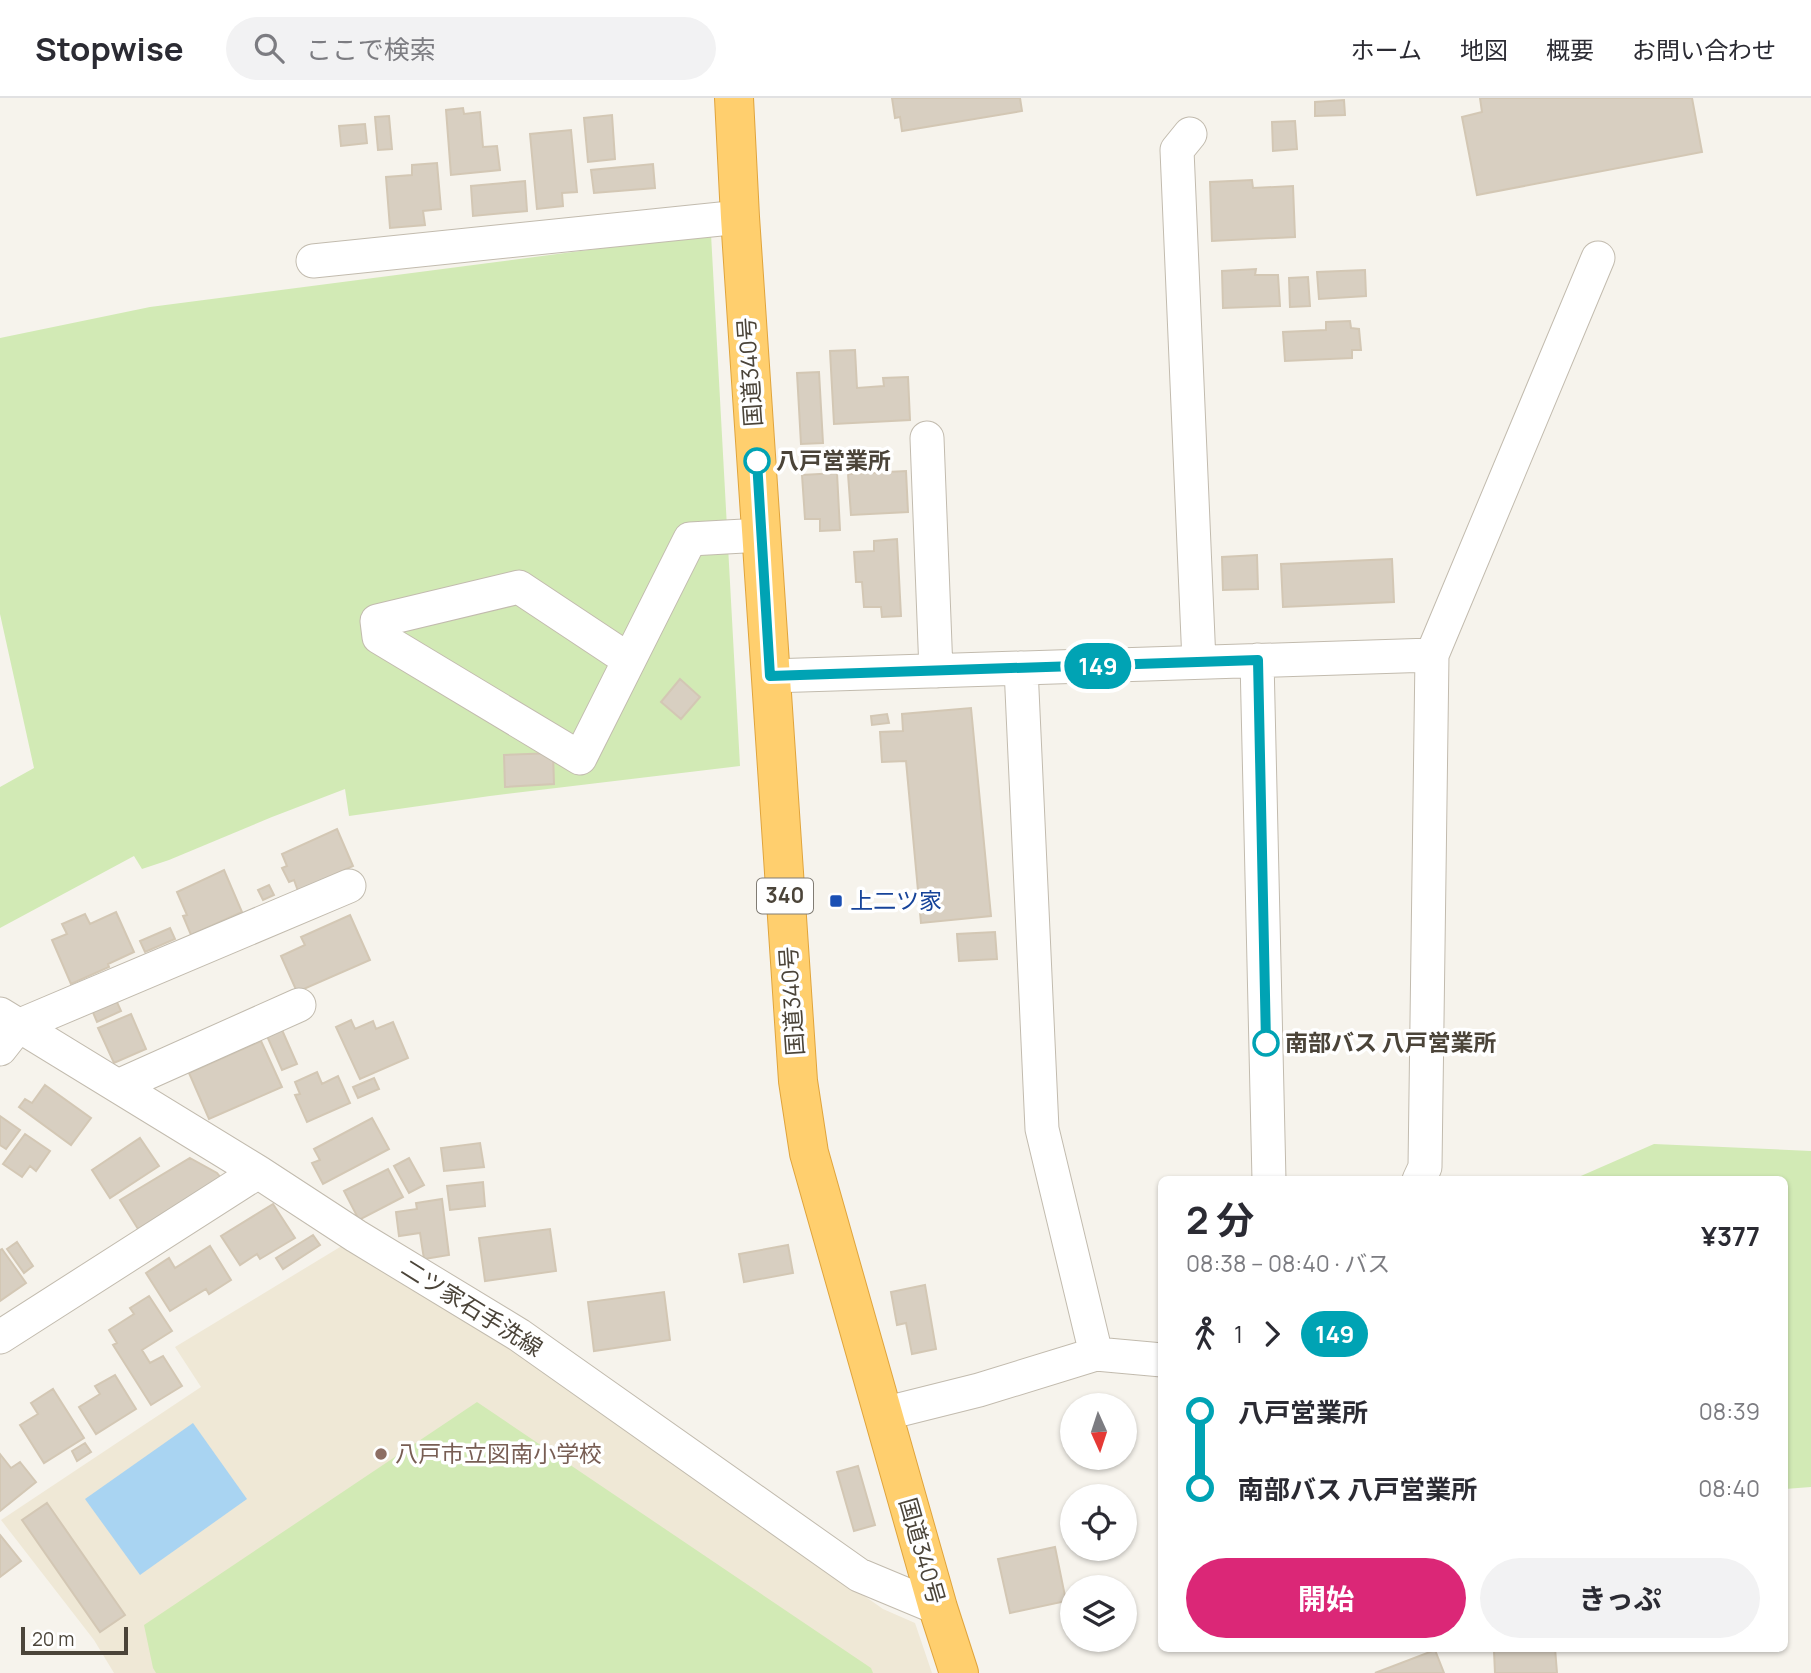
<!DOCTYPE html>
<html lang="ja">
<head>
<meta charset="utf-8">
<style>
	body { margin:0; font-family:Manrope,"Noto Sans JP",sans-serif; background:#f2f2f3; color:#2b2b33; height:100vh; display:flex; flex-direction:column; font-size:26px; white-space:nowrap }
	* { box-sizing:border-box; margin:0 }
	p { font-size:23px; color:#7c7c81 }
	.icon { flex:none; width:38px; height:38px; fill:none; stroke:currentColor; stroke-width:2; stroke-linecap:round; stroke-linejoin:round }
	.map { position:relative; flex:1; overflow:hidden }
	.drawer { position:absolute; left:1158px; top:1078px; width:630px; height:476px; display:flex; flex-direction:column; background:#fff; border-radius:10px; box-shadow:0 2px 5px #0004 }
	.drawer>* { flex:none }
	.badge { padding:0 14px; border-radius:23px; font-size:24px; line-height:46px }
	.needle { width:46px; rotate:177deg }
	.tools { position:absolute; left:1060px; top:1295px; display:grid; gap:14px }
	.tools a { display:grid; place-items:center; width:77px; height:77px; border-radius:50%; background:#fff; box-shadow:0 2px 5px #0004; font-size:35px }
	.scale { position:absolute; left:21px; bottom:18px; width:107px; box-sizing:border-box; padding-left:7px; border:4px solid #4b4439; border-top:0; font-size:19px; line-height:24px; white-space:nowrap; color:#4b4439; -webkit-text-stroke:5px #fff; paint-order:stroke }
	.map>.badge { position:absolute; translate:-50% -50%; box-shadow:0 0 0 4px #fff }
	.legs { display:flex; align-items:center; gap:10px; height:77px; padding:0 28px; font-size:23px }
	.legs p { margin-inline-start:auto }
	.overview { display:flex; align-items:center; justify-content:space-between; height:119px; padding:0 28px }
	h1 { font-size:38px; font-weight:700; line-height:52px }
	.button { display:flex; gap:14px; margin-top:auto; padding:14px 28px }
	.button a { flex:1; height:80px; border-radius:42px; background:#db2777; color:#fff; font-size:28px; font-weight:700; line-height:80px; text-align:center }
	.button a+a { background:#f2f2f3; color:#2b2b33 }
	ul { padding:0 28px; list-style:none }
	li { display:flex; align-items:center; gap:24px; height:77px; font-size:26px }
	li i { display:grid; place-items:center; width:10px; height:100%; margin:0 9px; background:currentColor }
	li i::after { content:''; width:18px; height:18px; margin:-9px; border:5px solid; border-radius:50%; background:#fff }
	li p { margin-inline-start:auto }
	li:first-child i { background:linear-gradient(#0000 50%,currentColor 0) }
	li:last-child i { background:linear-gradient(currentColor 50%,#0000 0) }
	header { display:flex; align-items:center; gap:42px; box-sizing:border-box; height:98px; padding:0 35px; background:#fff; border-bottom:2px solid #e1e1e2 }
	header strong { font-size:33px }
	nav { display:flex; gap:38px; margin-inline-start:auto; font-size:24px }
	.search { width:490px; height:63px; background:#f2f2f3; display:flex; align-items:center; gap:18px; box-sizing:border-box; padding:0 24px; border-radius:38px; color:#7c7c81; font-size:26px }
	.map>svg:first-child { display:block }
</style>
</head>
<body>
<header>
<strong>Stopwise</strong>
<div class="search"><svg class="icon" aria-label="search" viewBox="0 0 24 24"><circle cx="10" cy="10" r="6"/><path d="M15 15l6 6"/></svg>ここで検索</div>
<nav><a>ホーム</a><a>地図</a><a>概要</a><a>お問い合わせ</a></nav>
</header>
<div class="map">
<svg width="1811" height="1575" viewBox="0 0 1811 1575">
	<rect width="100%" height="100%" fill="#f6f3ec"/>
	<path fill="#efe8d6" d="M345 1146 517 1254 883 1511 915 1525 932 1575H114L94 1542 1 1422 201 1289 175 1249Z"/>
	<path fill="#d2eab5" d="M711 136 740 668 490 698 349 718 345 691 272 719 169 762 142 771 134 758 0 830V689L34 670 0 516V240L150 209Z
		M1654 1046 1811 1053V1389L1785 1391V1082L1574 1081Z
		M477 1304 871 1570 873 1575H156L153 1570 144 1527Z"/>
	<path fill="#a9d4f2" d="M193 1325 247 1401 140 1477 85 1401Z"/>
	<path fill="#d8cfc1" stroke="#d3c7b4" stroke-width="2" d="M892 0H1020L1022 13 902 33 900 19 895 20Z
		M1480 0H1692L1702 54 1477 97 1462 19 1482 14Z
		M1344 2 1345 17 1315 18V4Z
		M463 10 464 16 480 14 483 49 497 48 500 72 451 77 446 12Z
		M612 17 615 61 588 64 584 20Z
		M389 18 392 51 378 52 375 19Z
		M1295 23 1297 51 1273 53 1272 24Z
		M365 26 367 45 341 48 339 28Z
		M571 32 577 94 562 95 563 108 537 111 530 36Z
		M437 65 441 111 423 113 425 127 390 130 386 79 412 77V67Z
		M653 66 655 90 594 95 591 72Z
		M1252 82 1253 90 1293 88 1295 139 1212 143 1210 84Z
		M525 83 527 113 473 118 471 88Z
		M1256 171 1255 177H1278L1280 208 1223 210 1222 173Z
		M1365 172 1366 198 1319 201 1317 174Z
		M1308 179 1310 208 1290 209 1289 180Z
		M1350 223 1351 230 1359 231 1361 252H1352V260L1285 263 1283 234 1326 232V224Z
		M855 252 857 290 884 288 883 280 908 279 910 322 834 326 830 253Z
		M819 274 823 345 801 346 797 275Z
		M906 373 908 414 851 417 848 376Z
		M837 375 840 432 820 433V421H805L802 377Z
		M897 441 901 518 882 519 881 509H864L862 484H856L854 454 874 453V443Z
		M1257 457 1258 491 1223 492 1222 459Z
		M1392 461 1394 504 1283 509 1281 466Z
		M680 581 700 599 681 621 661 604Z
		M971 610 991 818 921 825 906 663 882 664 880 634 903 633 902 616Z
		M887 616 889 625 872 627 871 618Z
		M553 655 554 686 505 689 504 657Z
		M337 731 353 768 298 793 294 782 289 784 282 770 287 768 282 756Z
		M224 772 242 814 191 837 183 818 187 817 177 794Z
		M269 787 274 797 263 802 258 792Z
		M116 814 134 854 108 866 109 869 71 886 52 842 67 836 62 826 85 816 90 826Z
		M350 817 370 862 297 894 281 858 305 847 301 839Z
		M170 830 175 841 145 854 140 843Z
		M995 834 997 861 959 863 957 836Z
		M116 902 121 913 97 924 92 912Z
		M131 916 146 951 114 965 98 930Z
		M351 922 355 931 373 923 376 931 393 924 408 960 360 981 336 929Z
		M282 932 297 966 282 972 267 938Z
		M261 943 282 989 209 1021 189 975Z
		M317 974 322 986 338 978 350 1005 307 1024 295 997 300 996 295 984Z
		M374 980 379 991 358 1000 353 989Z
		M45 987 91 1020 71 1047 19 1009 25 1001 32 1005Z
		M0 1018 20 1032 6 1051 0 1047Z
		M372 1020 389 1051 323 1086 312 1065 320 1062 314 1051Z
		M25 1036 50 1053 36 1073 30 1068 22 1079 3 1066Z
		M140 1040 159 1068 110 1100 92 1072Z
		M480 1045 484 1069 444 1073 441 1050Z
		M190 1060 217 1075 221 1080 138 1131 120 1102Z
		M409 1060 424 1087 409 1095 394 1068Z
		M388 1071 403 1099 359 1122 344 1093Z
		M483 1084 485 1108 450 1112 447 1088Z
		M442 1101 449 1157 424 1161 420 1135 399 1138 396 1114 417 1111 416 1105Z
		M273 1106 295 1140 260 1161 257 1156 240 1167 221 1138Z
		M550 1131 556 1173 485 1183 479 1140Z
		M313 1137 320 1147 283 1171 276 1160Z
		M17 1144 33 1168 24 1175 7 1151Z
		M788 1147 793 1175 744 1184 739 1156Z
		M210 1148 231 1182 209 1196 206 1191 170 1213 146 1175 169 1160 175 1170Z
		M2 1151 26 1185 0 1203V1152Z
		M925 1187 936 1251 912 1256 906 1225 897 1227 891 1194Z
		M664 1194 670 1242 594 1253 588 1204Z
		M149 1198 172 1233 142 1252 150 1265 163 1258 182 1288 151 1307 113 1247 117 1245 109 1232 134 1216 130 1210Z
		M115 1277 136 1311 96 1336 79 1309 100 1296 95 1288Z
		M53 1291 84 1340 44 1365 20 1327 38 1316 31 1305Z
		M85 1345 91 1354 77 1363 72 1353Z
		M0 1356 11 1370 20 1364 36 1384 0 1413Z
		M858 1368 875 1427 854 1433 837 1374Z
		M47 1405 125 1517 100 1534 22 1422Z
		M0 1437 21 1463 0 1479Z
		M1055 1449 1066 1503 1010 1515 998 1461Z
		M1505 1550H1555L1557 1575H1495L1494 1553Z
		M1435 1552 1444 1575H1375Z"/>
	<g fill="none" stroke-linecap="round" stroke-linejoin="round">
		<g stroke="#c2bbae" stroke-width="35">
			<path id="minor" d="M1190 36 1177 52 1199 564
				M313 163 740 119
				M927 340 936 573
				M629 562 519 489 377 523 379 539 580 660 690 441 762 437
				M1257 562 1269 1082
				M1021 570 1042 1031 1096 1256
				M770 578 1432 557
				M0 916 258 1074 356 1138 519 1237 859 1477 938 1510
				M0 951 18 928 349 788
				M118 988 299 907
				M1419 1082 1425 1069 1432 557 1598 160
				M0 1239 258 1074
				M883 1316 979 1292 1096 1256 1162 1262"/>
		</g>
		<g stroke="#e0a43c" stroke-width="40">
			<path id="highway" d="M734 0 740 119 798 983 809 1055 938 1510 959 1575"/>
		</g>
		<use href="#minor" stroke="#fff" stroke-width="33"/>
		<use href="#highway" stroke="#ffcf6e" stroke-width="38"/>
	</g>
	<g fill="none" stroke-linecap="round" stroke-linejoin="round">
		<g stroke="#fff" stroke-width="16">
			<path id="line-1" d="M757 363 770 578 1258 562 1266 945"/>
		</g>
		<use href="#line-1" stroke="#00a3b4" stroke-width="10"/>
	</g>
	<g fill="#fff" stroke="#00a3b4" stroke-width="3.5">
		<circle cx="757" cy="363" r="12"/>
		<circle cx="1266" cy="945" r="12"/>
	</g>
	<rect fill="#1a4fb4" stroke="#fff" stroke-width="2.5" x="829" y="796" width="14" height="14" rx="3.5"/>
	<circle fill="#8d6e63" stroke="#fff" stroke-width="2.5" cx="381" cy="1356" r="7"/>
	<g text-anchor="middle" stroke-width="7" stroke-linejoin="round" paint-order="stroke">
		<rect fill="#fff" stroke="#817c74" stroke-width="2" x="757" y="780.5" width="56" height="35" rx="5"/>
		<g font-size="21" font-weight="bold" fill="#4b4439">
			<text x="785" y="805">340</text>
		</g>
		<g font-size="23" fill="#4b4439" stroke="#fff">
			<text transform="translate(750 274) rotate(-94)" y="8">国道340号</text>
			<text transform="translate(792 903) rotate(-94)" y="8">国道340号</text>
			<text transform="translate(472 1210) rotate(32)" y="8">二ツ家石手洗線</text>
			<text transform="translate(922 1453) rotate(74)" y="8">国道340号</text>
		</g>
		<g font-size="23" font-weight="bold" fill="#4b4439" stroke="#fff" text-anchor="start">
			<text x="776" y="371">八戸営業所</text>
			<text x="1285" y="953">南部バス 八戸営業所</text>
		</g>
		<g font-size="23" fill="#164399" stroke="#fff" text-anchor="start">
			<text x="850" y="811">上二ツ家</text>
		</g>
		<g font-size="23" fill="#785e54" stroke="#fff" text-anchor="start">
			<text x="395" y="1364">八戸市立図南小学校</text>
		</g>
	</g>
</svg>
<div class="tools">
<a><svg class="needle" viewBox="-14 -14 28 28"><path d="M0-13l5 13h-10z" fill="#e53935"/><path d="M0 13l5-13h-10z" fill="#7c7c81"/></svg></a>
<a><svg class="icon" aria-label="locate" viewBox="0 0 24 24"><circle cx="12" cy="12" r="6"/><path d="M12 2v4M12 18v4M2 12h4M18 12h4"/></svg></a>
<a><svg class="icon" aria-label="layers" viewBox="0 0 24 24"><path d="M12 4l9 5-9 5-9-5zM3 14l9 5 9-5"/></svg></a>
</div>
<div class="scale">20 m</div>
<b class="badge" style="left:1098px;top:568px;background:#00a3b4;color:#fff">149</b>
<section class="drawer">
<div class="overview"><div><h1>2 分</h1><p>08:38 – 08:40 · バス</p></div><b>¥377</b></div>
<div class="legs"><svg class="icon" aria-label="walk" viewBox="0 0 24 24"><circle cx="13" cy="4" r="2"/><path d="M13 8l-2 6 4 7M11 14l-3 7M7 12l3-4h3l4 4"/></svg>1<svg class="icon" aria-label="forward" viewBox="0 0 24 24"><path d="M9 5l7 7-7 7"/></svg><b class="badge" style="background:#00a3b4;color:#fff">149</b></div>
<ul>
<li><i style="color:#00a3b4"></i><b>八戸営業所</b><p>08:39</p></li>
<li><i style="color:#00a3b4"></i><b>南部バス 八戸営業所</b><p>08:40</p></li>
</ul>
<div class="button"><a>開始</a><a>きっぷ</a></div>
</section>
</div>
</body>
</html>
